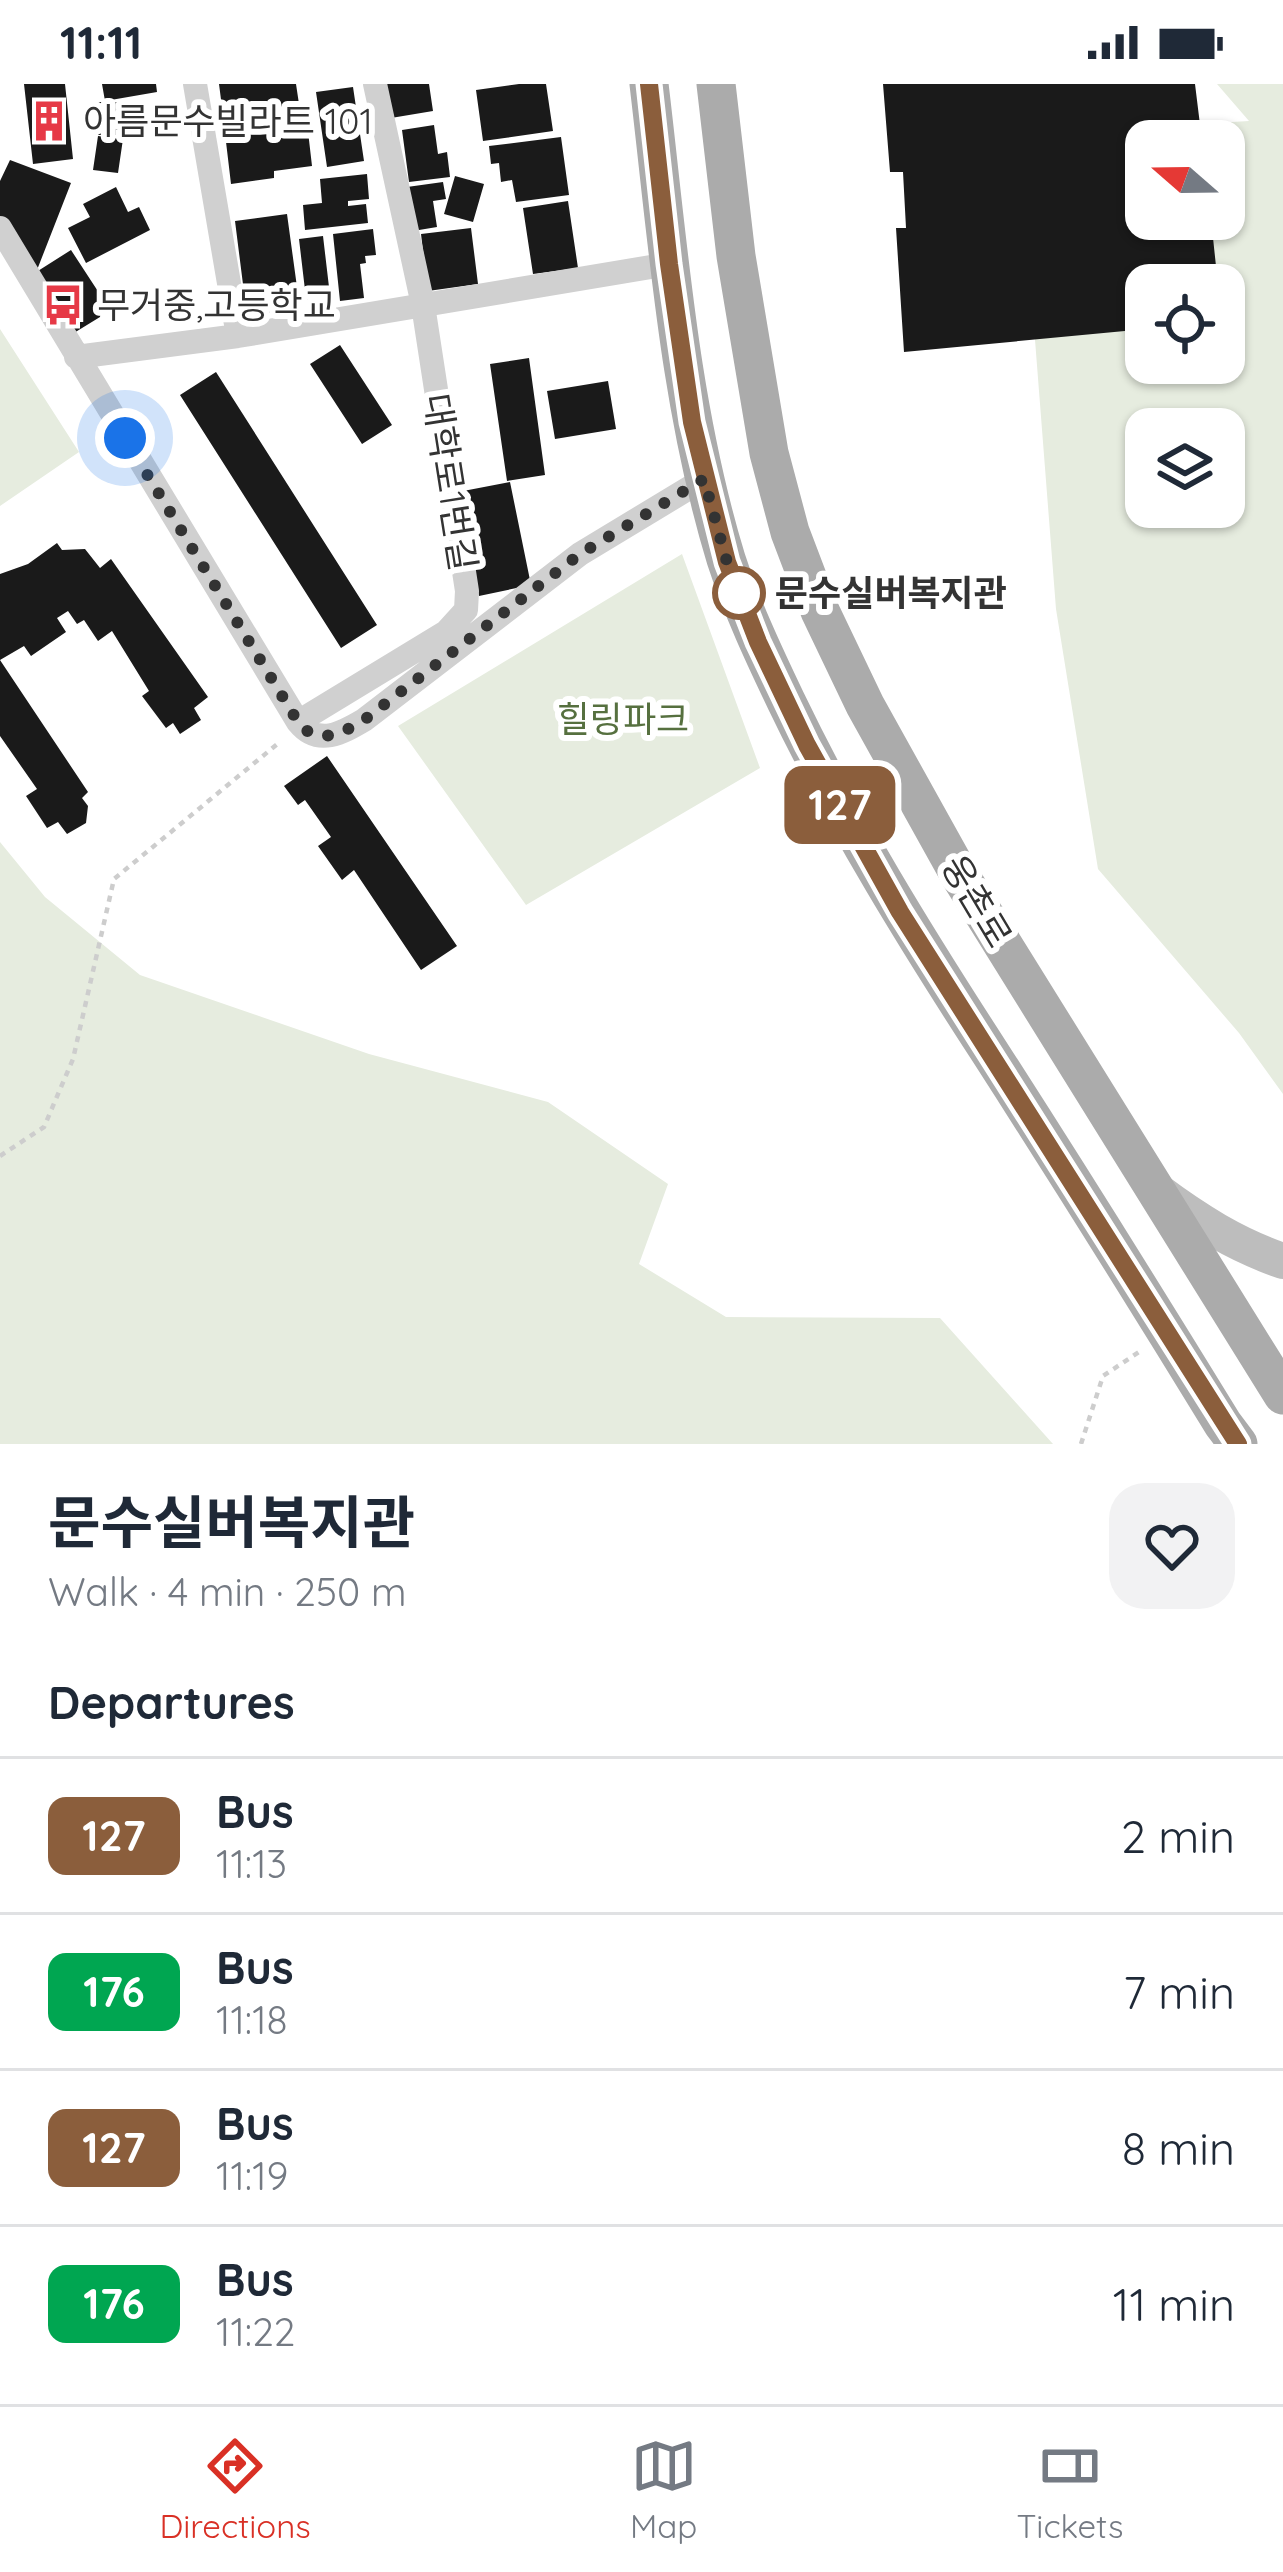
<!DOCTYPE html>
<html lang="en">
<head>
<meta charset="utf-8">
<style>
	body { margin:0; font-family:Quicksand,"Noto Sans KR",sans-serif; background:#f2f2f3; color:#1f2937; height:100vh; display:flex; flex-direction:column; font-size:45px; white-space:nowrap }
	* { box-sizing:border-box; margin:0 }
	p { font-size:39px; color:#747a83 }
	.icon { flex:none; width:66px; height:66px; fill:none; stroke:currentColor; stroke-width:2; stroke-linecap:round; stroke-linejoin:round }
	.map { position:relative; height:1360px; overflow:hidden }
	.side { display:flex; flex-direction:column; background:#fff; flex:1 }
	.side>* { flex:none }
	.badge { padding:0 24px; border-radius:18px; font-size:42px; line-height:78px }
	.needle { width:78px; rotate:290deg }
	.fabs { position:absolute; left:1125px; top:36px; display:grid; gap:24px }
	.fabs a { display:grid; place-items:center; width:120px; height:120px; border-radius:24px; background:#fff; box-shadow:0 3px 9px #0004; font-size:60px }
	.you { position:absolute; width:60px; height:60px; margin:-30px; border:9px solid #fff; border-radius:50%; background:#1a73e8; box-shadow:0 0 0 18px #1a73e833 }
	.map>.badge { position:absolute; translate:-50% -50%; box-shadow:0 0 0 6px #fff }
	h2 { padding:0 48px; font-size:45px; line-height:108px }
	.round { display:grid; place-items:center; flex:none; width:126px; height:126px; border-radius:36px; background:#f2f2f3 }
	.headline { display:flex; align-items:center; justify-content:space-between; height:204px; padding:0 48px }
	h1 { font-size:57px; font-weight:700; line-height:90px }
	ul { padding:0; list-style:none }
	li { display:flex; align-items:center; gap:36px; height:156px; padding:0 48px; border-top:3px solid #e0e1e3 }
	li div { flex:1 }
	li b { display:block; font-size:45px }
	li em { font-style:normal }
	li .badge { min-width:132px; font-weight:700; text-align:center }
	.status { display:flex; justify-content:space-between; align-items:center; height:84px; padding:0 60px; background:#fff; direction:ltr }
	.status svg { height:33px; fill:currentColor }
	.tabs { display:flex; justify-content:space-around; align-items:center; height:168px; border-top:3px solid #e0e1e3; background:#fff; font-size:33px; color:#747a83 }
	.tabs a { display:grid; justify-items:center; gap:6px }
	.tabs .active { color:#d93025 }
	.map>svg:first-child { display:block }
</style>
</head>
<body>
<div class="status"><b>11:11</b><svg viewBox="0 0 49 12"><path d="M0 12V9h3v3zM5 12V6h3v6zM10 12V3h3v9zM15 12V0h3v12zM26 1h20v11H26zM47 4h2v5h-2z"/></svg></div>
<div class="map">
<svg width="1283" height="1360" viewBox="0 0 1283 1360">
	<rect width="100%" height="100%" fill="#fff"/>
	<path fill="#e6ecdf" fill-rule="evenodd" d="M1217 0H1283V1010L1239 949 1098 785 1056 525 1028 166 1058 48 1249 37ZM1146 57H1224V135H1146ZM1146 201H1224V279H1146ZM1146 345H1224V423H1146Z
		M0 245 79 368 0 422Z
		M682 470 760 684 526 821 398 642Z
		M0 758 45 813 140 891 369 970 548 1018 668 1100 639 1180 726 1233 940 1234 1053 1360H0Z"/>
	<path fill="#1a1a1a" d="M24 0H65L73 75 33 80Z
		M102 0H156L157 8 105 17Z
		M219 0H296L299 20 223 31Z
		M386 0H429L433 27 391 34Z
		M519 0H546L553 47 483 57 476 6Z
		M883 0H1195L1202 57H1146V135H1211L1218 201H1146V245L904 268 896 144H906L903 88H890Z
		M353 3 364 77 327 83 316 8Z
		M98 18H123L122 51H98Z
		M306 30 312 82 274 87V94L231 100 224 41Z
		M434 41 438 70 447 68 450 93 409 98 402 46Z
		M98 52 123 55 118 89 93 86Z
		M561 53 569 111 516 118 512 96 501 98 499 79 491 80 489 62Z
		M10 76 71 99 37 186 0 134V97Z
		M367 90 369 115 348 117V122L366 120 368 139 305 146 303 121 322 119 320 95Z
		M455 92 484 100 473 138 444 130Z
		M443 98 446 115 433 117 437 143 413 147 407 103Z
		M116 103 128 128 139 123 150 146 86 179 68 144 90 133 83 120Z
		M568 117 578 184 533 190 523 124Z
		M287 130 300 225 247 232 235 137Z
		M471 144 478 200 428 207 421 150Z
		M373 145 376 171 365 172 366 179 360 180 364 214 340 217 333 150Z
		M323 152 331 220 307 223 299 155Z
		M71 166 103 215 100 233 69 252 30 192Z
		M340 261 392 341 362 360 310 280Z
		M529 274 545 391 507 397 490 280Z
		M216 288 377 541 341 564 180 311Z
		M608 297 616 345 555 355 547 307Z
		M510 398 531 501 479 512 458 408Z
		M57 459 62 466 85 465 100 484 111 475 208 613 194 624 201 636 180 650 173 639 166 644 142 612 149 607 112 547 98 557 84 536 77 540 68 527 57 534 66 548 31 572 24 562 0 576V490L28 480Z
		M0 576 88 708 82 714 88 722 86 739 67 750 58 738 47 744 26 712 37 705 0 652Z
		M327 672 457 862 421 886 354 786 342 796 318 762 331 753 305 716 298 721 284 702Z"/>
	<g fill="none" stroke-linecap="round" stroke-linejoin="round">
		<path stroke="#cdcdcd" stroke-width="4.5" stroke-dasharray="6 6" stroke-linecap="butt" d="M0 1072 44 1043 73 975 114 795 281 657
			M1081 1360 1103 1292 1139 1268"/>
		<path stroke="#d0d0d0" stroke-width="24" d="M195 0 238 252
			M0 144 298 638C318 663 342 649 364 636L580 470 704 395
			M76 273 238 252 669 180
			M298 638 446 548 466 526 467 507 423 221 375 0"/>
		<path stroke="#bdbdbd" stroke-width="36" d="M1156 1106C1196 1136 1236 1161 1283 1177"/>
		<path stroke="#ababab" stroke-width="39" d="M649 0C668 159 679 321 726 475 742 524 764 571 786 617 845 740 917 856 991 970 1070 1093 1147 1216 1223 1340L1238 1360
			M716 0 736 172 769 369 790 448 820 527 865 621 959 790 1283 1311"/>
	</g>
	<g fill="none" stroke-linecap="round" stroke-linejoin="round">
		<g stroke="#fff" stroke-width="27">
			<path id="line" d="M649 0 669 180 692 338 727 478 758 558 807 661 900 828 1238 1360"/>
		</g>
		<use href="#line" stroke="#8b5e3c" stroke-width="18"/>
		<path stroke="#333" stroke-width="12" stroke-dasharray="0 21.6" d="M125 354 298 638C317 663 342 649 364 636L580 470 704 395 727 478 742 518 739 509"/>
	</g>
	<defs>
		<g id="building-bare" transform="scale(3.24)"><path d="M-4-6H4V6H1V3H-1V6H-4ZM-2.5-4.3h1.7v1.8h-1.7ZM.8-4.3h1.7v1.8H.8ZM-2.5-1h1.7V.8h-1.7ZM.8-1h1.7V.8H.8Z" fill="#e63946" stroke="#fff" stroke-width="2.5" paint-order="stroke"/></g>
		<g id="bus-bare" transform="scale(3.24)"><path d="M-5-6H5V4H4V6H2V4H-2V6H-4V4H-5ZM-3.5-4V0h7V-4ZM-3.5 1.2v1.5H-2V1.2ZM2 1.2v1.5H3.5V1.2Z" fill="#e63946" stroke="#fff" stroke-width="2.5" paint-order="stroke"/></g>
	</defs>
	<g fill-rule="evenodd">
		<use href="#building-bare" x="49" y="37"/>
		<use href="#bus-bare" x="63" y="221"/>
	</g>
	<circle fill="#fff" stroke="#8b5e3c" stroke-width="6" cx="739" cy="509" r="24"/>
	<g text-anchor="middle" stroke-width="12" stroke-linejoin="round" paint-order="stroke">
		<g font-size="36" fill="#333" stroke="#fff" text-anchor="start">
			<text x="83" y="50">아름문수빌라트 101</text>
			<text x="97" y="234">무거중,고등학교</text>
		</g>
		<g font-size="36" fill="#333" stroke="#fff">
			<text transform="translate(450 398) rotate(81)" y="13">대학로1번길</text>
			<text transform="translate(977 817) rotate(59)" y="13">웅촌로</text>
		</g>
		<g font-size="36" font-weight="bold" fill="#333" stroke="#fff" text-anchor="start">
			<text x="775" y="522">문수실버복지관</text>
		</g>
		<g font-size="36" fill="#56703f" stroke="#fff">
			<text x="623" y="648">힐링파크</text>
		</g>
	</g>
</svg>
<div class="fabs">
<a><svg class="needle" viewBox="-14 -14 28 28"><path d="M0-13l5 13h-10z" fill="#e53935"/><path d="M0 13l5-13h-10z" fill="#747a83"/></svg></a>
<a><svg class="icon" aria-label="locate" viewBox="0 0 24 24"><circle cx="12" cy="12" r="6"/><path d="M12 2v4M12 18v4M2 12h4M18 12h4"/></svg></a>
<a><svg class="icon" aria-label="layers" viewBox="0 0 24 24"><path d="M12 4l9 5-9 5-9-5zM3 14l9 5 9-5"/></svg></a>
</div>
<div class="you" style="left:125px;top:354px"></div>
<b class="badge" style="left:840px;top:721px;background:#8b5e3c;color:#fff">127</b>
</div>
<section class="side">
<div class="headline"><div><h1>문수실버복지관</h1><p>Walk · 4 min · 250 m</p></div><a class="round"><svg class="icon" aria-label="heart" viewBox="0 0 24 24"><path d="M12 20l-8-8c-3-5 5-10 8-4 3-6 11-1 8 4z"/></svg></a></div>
<h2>Departures</h2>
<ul>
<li><span class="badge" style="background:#8b5e3c;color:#fff">127</span><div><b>Bus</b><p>11:13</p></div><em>2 min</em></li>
<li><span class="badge" style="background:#00a651;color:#fff">176</span><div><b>Bus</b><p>11:18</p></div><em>7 min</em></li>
<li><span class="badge" style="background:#8b5e3c;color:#fff">127</span><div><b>Bus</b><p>11:19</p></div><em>8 min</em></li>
<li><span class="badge" style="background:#00a651;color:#fff">176</span><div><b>Bus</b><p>11:22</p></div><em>11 min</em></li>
</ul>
</section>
<nav class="tabs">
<a class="active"><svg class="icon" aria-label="directions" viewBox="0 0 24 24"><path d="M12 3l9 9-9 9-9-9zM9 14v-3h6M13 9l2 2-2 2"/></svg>Directions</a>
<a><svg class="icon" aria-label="map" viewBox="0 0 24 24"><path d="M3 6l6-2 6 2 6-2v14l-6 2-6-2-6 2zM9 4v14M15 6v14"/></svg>Map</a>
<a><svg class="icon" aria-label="tickets" viewBox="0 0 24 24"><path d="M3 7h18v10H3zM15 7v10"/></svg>Tickets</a>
</nav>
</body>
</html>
